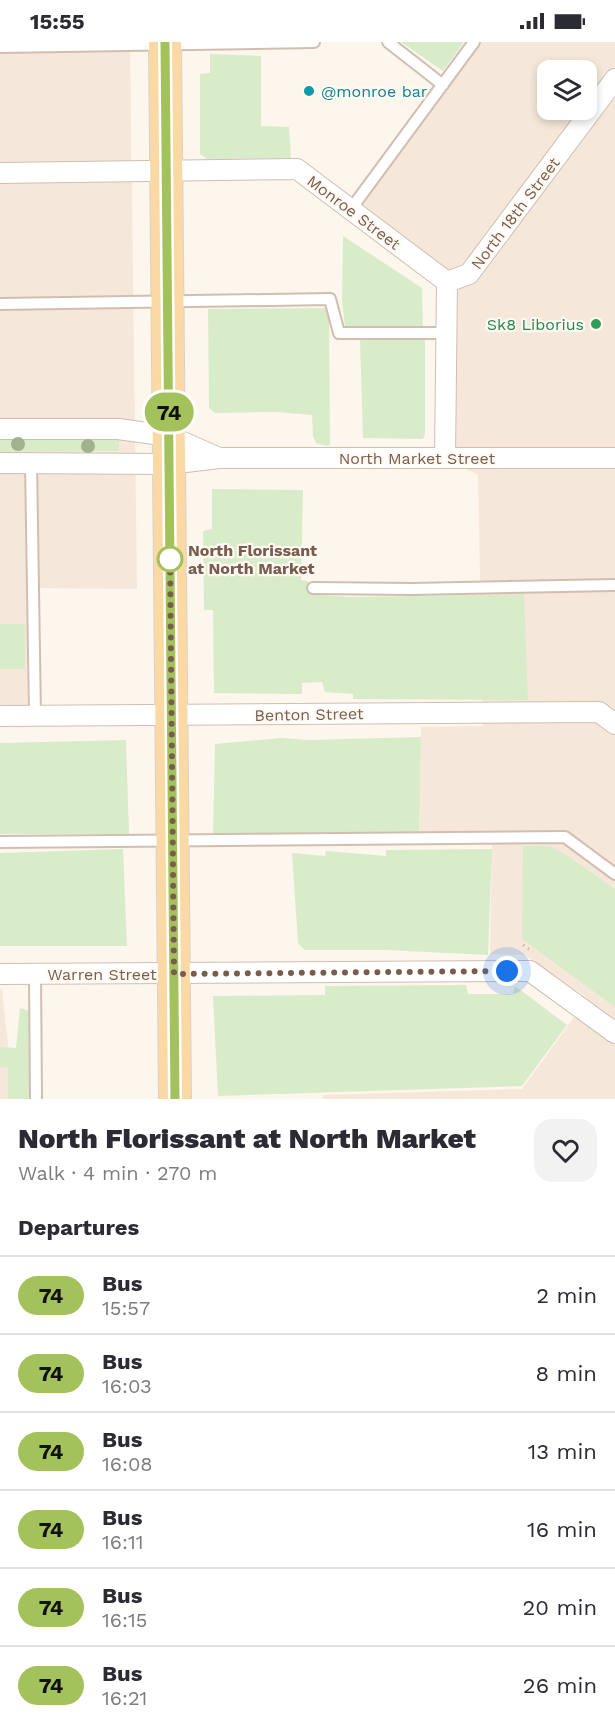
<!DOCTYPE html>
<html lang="en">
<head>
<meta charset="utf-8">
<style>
	body { margin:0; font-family:"Work Sans",sans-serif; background:#f2f2f3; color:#2b2b33; height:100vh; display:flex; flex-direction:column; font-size:22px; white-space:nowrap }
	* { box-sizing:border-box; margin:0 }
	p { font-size:20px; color:#7c7c81 }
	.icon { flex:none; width:33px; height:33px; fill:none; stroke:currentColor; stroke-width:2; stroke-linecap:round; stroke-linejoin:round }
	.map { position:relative; height:1057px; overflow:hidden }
	.details { display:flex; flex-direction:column; background:#fff; flex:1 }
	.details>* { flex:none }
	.badge { padding:0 12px; border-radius:20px; font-size:21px; line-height:39px }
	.fabs { position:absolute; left:537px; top:18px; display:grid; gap:12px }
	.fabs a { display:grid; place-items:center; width:60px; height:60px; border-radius:12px; background:#fff; box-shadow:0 3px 9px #0003; font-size:30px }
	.you { position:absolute; width:30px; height:30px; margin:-15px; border:4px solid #fff; border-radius:50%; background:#1a73e8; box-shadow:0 0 0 9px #1a73e833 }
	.map>.badge { position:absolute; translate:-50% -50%; box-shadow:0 0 0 3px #fff }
	h2 { padding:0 18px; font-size:22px; line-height:54px }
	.round { display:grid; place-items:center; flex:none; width:63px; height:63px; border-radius:18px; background:#f2f2f3 }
	.headline { display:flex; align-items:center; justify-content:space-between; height:102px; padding:0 18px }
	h1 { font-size:28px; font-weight:800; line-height:45px }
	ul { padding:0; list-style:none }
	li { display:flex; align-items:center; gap:18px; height:78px; padding:0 18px; border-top:2px solid #e1e1e2 }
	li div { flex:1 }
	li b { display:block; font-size:22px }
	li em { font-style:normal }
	li .badge { min-width:66px; font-weight:700; text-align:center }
	.status { display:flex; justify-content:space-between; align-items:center; height:42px; padding:0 30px; background:#fff; direction:ltr }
	.status svg { height:16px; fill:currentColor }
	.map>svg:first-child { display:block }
</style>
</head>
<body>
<div class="status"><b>15:55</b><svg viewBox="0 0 49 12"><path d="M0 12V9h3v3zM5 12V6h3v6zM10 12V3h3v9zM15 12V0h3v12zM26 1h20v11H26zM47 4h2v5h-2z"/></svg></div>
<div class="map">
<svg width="615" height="1057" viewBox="0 0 615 1057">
	<rect width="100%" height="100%" fill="#fdf6ec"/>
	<path fill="#f5e8da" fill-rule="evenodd" d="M0 0H130L137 547 27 546V663H0Z
		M474 0H615V1057H323V1053L522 1047 588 956 525 913 490 912 492 792H419L421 685 483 684 478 433 445 416 447 240 351 167ZM548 28H586V68H548Z
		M0 947H2L14 1057H0Z"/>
	<path fill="#d8ecc9" d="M401 0H464L443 29Z
		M210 12 261 14V84L289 85 291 116 207 117 200 112V32L210 31Z
		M343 194 422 246 423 286 345 285 342 258Z
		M329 266 330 403 327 404 316 401 313 394 312 373 277 370 215 371 209 366 208 267Z
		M425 296V392L423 397 363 396 360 297Z
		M119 397V409L0 410V398Z
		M212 447 303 448 301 538 308 539 309 550 316 553 353 555 524 552 528 658 353 657V652L325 650 322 640 302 641V652L214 651 213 568H204L203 489 212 487Z
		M0 582H25V627H0Z
		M421 695 419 792 292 791 276 794H213L215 702 281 696 309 698Z
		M126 698 129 792H0V701Z
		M523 804H549L565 812 615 847V965L522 897Z
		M123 807 127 904H0V811Z
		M492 807 488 913 386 908H305L298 901 292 811 325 814 326 809 386 814V808Z
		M466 943 468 952H513L515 944 567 983 522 1044 218 1054 213 954 325 953V944Z
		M20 966 33 970 30 1057H8V1026L0 1025V1005L16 1006Z"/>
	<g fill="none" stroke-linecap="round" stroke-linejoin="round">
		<g stroke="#d1beb0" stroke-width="14">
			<path id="service" d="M388 0 443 43
				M0 5 314 0
				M351 167 474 0
				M0 262 330 257 339 291H446
				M31 420 35 674
				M313 546 412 547 615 543
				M0 800 565 795 615 832
				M35 932 36 1057"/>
		</g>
		<g stroke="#d1beb0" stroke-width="22">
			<path id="minor" d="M0 131 297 127 447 240
				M0 387H118L169 394 219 416
				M445 416 447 240 469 232 615 37
				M0 421 169 422 219 416H615
				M0 674 599 670 615 682
				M0 932 530 929 615 991"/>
		</g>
		<g stroke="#dad1cd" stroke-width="34">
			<path id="primary" d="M165 0 175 1057"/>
		</g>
		<path stroke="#d9b8a5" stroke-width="3" stroke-dasharray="1.5 4.5" stroke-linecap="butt" d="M523 903 533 910"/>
		<use href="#service" stroke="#fff" stroke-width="10"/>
		<use href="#minor" stroke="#fff" stroke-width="20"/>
		<use href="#primary" stroke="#fbd9a5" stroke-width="32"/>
	</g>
	<g fill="#a0b28e">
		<circle cx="18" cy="402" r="7"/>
		<circle cx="88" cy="404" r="7"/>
	</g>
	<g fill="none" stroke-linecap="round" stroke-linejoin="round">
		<g stroke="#fff" stroke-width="14">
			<path id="line" d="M165 0 175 1057"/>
		</g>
		<use href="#line" stroke="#a3c25b" stroke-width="9"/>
		<path stroke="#7a5c4d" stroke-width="6" stroke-dasharray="0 10.8" d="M170 517V513L174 932 507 929"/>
	</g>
	<circle fill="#0f9aa8" stroke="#fffaf3" stroke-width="2" cx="309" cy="49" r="6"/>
	<circle fill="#2e9e5b" stroke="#fffaf3" stroke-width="2" cx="596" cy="282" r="6"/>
	<circle fill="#fff" stroke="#a3c25b" stroke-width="3" cx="170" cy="517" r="12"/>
	<g text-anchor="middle" stroke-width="4.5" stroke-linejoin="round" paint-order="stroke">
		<g font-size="16" fill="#0d838f" stroke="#fffaf3" text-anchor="start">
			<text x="321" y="55">@monroe bar</text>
		</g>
		<g font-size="16" fill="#7a5c4d" stroke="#fffaf3">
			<text transform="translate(354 170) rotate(37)" y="6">Monroe Street</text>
			<text transform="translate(515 171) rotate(-53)" y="6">North 18th Street</text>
			<text x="417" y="422">North Market Street</text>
			<text transform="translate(309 672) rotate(-1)" y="6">Benton Street</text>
			<text x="102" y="938">Warren Street</text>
		</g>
		<g font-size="16" fill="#27864d" stroke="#fffaf3" text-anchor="end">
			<text x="584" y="288">Sk8 Liborius</text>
		</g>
		<g font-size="16" font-weight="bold" fill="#7a5c4d" stroke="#fffaf3" text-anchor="start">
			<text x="188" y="514">North Florissant<tspan x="188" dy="18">at North Market</tspan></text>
		</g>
	</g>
</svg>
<div class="fabs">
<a><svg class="icon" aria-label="layers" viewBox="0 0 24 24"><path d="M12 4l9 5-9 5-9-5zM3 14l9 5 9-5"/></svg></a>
</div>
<div class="you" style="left:507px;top:929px"></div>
<b class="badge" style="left:169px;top:370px;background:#a3c25b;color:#111">74</b>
</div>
<section class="details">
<div class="headline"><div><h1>North Florissant at North Market</h1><p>Walk · 4 min · 270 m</p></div><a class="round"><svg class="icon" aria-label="heart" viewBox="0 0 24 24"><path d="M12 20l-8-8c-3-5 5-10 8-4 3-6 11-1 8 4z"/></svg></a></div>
<h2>Departures</h2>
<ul>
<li><span class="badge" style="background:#a3c25b;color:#111">74</span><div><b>Bus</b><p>15:57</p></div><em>2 min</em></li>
<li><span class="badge" style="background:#a3c25b;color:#111">74</span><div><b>Bus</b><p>16:03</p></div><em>8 min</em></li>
<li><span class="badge" style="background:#a3c25b;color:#111">74</span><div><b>Bus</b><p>16:08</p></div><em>13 min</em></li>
<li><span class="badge" style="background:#a3c25b;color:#111">74</span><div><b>Bus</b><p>16:11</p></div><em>16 min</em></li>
<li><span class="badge" style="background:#a3c25b;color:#111">74</span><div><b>Bus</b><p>16:15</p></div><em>20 min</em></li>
<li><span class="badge" style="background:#a3c25b;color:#111">74</span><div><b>Bus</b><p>16:21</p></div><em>26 min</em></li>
</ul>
</section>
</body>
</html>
